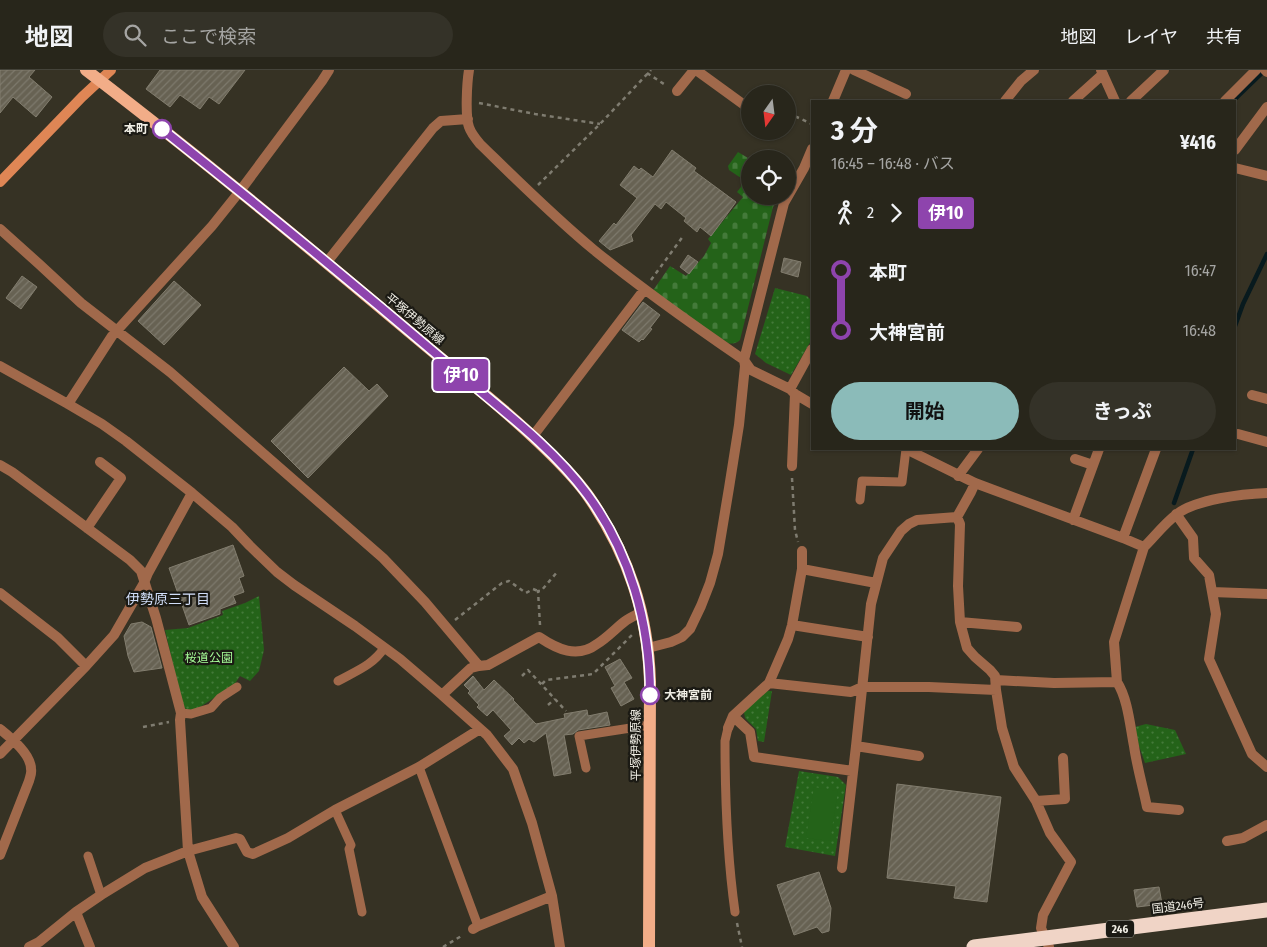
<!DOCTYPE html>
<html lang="ja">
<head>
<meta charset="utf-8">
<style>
	body { margin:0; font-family:"Fira Sans Condensed","Noto Sans JP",sans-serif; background:#343228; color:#f1f3f6; height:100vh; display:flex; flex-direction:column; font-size:19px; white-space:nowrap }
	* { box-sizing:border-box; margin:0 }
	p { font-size:16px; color:#a5a5a3 }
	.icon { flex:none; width:28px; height:28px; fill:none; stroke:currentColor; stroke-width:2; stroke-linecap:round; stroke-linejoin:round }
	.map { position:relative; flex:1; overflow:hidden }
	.sheet { position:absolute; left:811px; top:30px; width:425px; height:350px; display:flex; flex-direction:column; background:#28261b; border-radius:0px; box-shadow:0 1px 4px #0004,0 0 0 1px #44433a }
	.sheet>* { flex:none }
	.badge { padding:0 10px; border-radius:4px; font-size:18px; line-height:32px }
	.needle { width:32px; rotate:194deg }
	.buttons { position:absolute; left:741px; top:15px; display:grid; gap:10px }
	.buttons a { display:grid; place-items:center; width:55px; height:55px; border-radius:50%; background:#28261b; box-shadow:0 1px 4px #0004,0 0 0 1px #44433a; font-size:25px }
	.map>.badge { position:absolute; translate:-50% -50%; box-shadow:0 0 0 2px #fff }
	.legs { display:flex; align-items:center; gap:8px; height:55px; padding:0 20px; font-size:16px }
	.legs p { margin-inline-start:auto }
	.headline { display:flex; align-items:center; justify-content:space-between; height:85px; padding:0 20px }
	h1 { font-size:28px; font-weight:700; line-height:38px }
	.action { display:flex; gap:10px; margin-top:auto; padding:10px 20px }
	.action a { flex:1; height:58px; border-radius:30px; background:#8bbbb9; color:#111; font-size:20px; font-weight:700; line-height:58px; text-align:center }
	.action a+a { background:#343228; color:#f1f3f6 }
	ul { padding:0 20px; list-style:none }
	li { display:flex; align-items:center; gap:18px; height:60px; font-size:19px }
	li i { display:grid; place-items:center; width:8px; height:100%; margin:0 6px; background:currentColor }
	li i::after { content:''; width:12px; height:12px; margin:-6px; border:4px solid; border-radius:50%; background:#28261b }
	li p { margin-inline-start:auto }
	li:first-child i { background:linear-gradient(#0000 50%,currentColor 0) }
	li:last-child i { background:linear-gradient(currentColor 50%,#0000 0) }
	header { display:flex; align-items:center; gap:30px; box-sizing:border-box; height:70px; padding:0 25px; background:#28261b; border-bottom:1px solid #44433a }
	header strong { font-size:24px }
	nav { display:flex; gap:28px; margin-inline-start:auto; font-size:18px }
	.search { width:350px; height:45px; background:#343228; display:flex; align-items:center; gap:12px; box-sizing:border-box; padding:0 18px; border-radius:28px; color:#a5a5a3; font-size:19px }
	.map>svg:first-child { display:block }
</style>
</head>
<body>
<header>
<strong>地図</strong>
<div class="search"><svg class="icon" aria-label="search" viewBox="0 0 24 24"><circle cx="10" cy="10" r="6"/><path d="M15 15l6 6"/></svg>ここで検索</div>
<nav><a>地図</a><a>レイヤ</a><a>共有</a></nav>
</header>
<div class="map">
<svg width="1267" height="877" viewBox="0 0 1267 877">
	<defs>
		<pattern id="cemetery-stones" width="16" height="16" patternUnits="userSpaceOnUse" patternTransform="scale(1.25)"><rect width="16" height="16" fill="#246319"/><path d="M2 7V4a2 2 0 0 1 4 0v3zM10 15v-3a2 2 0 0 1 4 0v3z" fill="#447a3a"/></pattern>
		<pattern id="park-dots" width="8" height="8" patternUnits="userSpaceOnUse" patternTransform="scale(1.25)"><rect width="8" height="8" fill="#246319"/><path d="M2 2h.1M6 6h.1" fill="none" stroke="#447a3a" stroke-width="1.8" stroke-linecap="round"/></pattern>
		<pattern id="building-hatch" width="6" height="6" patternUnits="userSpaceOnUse" patternTransform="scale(1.25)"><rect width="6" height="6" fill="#676253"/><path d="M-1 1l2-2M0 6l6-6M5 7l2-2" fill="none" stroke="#7d796c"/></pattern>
	</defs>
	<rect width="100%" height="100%" fill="#363224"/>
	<path fill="url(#cemetery-stones)" d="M738 82 748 88 745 92 749 94H750V126H780L773 137 740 270C736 274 732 274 728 273L652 222 670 196 686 206 704 186 711 173 708 169 743 127 737 122 741 117V108L729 100 728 96Z"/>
	<path fill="url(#park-dots)" d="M775 218 807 226 812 231V269L791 305 766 293 755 284Z
		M259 526 264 580 259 601 250 611 240 606 234 615 197 639 188 640 183 637 165 560 188 558 223 545 222 541 245 533Z
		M768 621H772L764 672 758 671 756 659 745 648 744 642 763 623Z
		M1146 654 1175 660 1186 684 1145 693 1139 676 1135 657Z
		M799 701 838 707 846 715 835 786 785 777Z"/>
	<path fill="#246319" d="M814 717 838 721 830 771 806 768Z"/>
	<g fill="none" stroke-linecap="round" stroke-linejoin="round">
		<path stroke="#081a1e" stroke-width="4.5" d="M1233 31 1261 4
			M1235 256 1243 234 1267 184
			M1174 433 1193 379"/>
	</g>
	<path fill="url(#building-hatch)" stroke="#827d6e" d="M0 0H35L29 7 52 27 36 47 13 27 0 43Z
		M160 0H245L219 34 209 27 200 39 180 25 170 37 146 19Z
		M672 80 696 98 694 101 736 132 711 166 700 157 697 162 684 151 686 148 666 132 661 139 655 134 631 165 633 171 610 180 599 171 614 153 616 155 637 128 620 115 634 96 639 100 641 98 653 107Z
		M688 185 698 192 689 204 680 197Z
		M784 188 801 192 798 207 781 202Z
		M22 206 37 217 21 239 6 228Z
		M174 211 201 235 164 275 138 251Z
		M643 232 660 245 650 258 652 259 643 270 642 269 639 272 622 260Z
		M344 297 369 321 377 314 388 326 308 408 271 371Z
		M233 475 244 506 239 508 244 522 233 526 236 533 220 539V544L189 555 169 498Z
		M142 552 151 557 162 598 134 602 128 586 124 566 131 554Z
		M620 589 632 608 624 612 634 629 621 636 611 618 615 616 605 597Z
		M473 606 484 620 494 610 514 629 513 630 536 654 565 648 564 644 587 640 588 646 607 642 610 655 578 660 573 664 564 665 571 703 554 706 546 663 534 672 529 669 524 673 519 668 512 675 504 666 511 660 493 640 487 646 477 637 479 635 468 623 470 621 464 615Z
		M897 714 1001 727 987 832 954 828 956 816 887 808Z
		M819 802 831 838 829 861 822 863 817 857 794 865 777 815Z
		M1159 817 1162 834 1137 837 1134 820Z"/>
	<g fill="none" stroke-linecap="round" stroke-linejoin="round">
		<path stroke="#7f7c70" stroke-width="2.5" stroke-dasharray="4 4" stroke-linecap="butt" d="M647 3 667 16
			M479 33 535 44 600 54
			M788 43 812 54
			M538 115 600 54 651 0
			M651 210 684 165
			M792 408 795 460 798 472
			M455 550 502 513 509 511 526 523 533 519 538 521
			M540 555 538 521H541L558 501
			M522 606 528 600 566 641
			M542 614 546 610 593 604 633 564
			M548 635 555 629
			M143 657 169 652
			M737 853 742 877
			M443 877 463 865"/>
		<path stroke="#a1694b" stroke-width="9" d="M860 430 862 411 902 412 906 379
			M338 611C356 601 373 595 384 578
			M181 643 191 644 211 638 220 628 237 617
			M728 658 725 671C725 728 727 785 735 842
			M419 697 478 856
			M586 698 579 666 650 655
			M335 740 351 775 349 779 362 842
			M88 786 101 825"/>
		<path stroke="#a1694b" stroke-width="10" d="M469 0C467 12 465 46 469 57 471 63 475 68 480 74 517 110 554 147 594 180 642 219 693 255 744 290L751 300 790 319 795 324 812 334
			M696 0 747 37
			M854 0 906 24
			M1101 0 1115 31
			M1265 0 1267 2
			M677 21 694 0
			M833 31 846 0
			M1005 31 1021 11 1034 0
			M1073 31 1103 4
			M1131 31 1164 0
			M1225 31 1256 0
			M1235 80 1267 37
			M1235 98 1267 106
			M0 159 39 194 81 233 170 302 383 488 425 532 479 596
			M327 192 433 58 441 51 468 49
			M0 296 68 334 102 354 126 371 192 423 232 457 250 476 277 502 294 515 355 556 400 589 442 625
			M790 319 812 279
			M1252 325 1267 329
			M68 334 112 266 212 156 240 121 322 11 329 0
			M1238 364 1267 372
			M533 366 644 220
			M906 379 975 413 1123 468 1144 477C1155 466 1165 453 1177 444 1197 429 1242 424 1267 423
			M1075 389 1093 395
			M0 395 12 402 130 490 141 501 156 548 181 643 180 650 188 781 202 827 234 877
			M792 396 795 324
			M958 406 978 379
			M975 413 971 422 957 447 960 454 958 516 960 552 967 578 975 587 990 600 995 606 996 620 1002 658 1014 697 1036 731 1050 763 1071 792 1043 845 1041 858 1049 877
			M1176 444 1193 468 1194 488 1209 505 1216 544 1209 589 1252 684 1267 697
			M1073 450 1099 379
			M87 458 121 408 100 392
			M1123 468 1156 379
			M1144 477 1114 572 1117 612C1128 629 1130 656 1134 676 1137 697 1143 717 1147 737L1179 740
			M802 499 876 513
			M1212 522 1267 524
			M0 523 58 568 86 596
			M960 552 1017 557
			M792 555 868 567
			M648 578 671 572 682 567 690 559 701 536 710 513 718 484 729 418 739 355 745 296 744 290 784 133 804 98 812 79
			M996 610 1054 613 1117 612
			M769 613 851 622 862 617H929L996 620
			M733 646 750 662 754 687 853 701
			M728 658 733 646 769 613 788 569 792 555 802 499V481
			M0 659C11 668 31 684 31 699 32 703 30 707 29 711L0 785
			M856 676 919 686
			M0 684 86 596 114 565 144 513 148 503 192 423
			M1036 731 1065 729 1063 688
			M1227 771 1243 768 1267 755
			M842 798 856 676 871 534 883 488 901 461 909 454 917 450 957 447
			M76 842 90 877
			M473 859 478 856 552 826
			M29 877 39 872 76 842 101 825 145 798 188 781 236 768 240 769 247 782 253 784 288 768 335 740 419 697 480 659
			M560 877 552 826 532 753 513 699 487 665 442 625 471 598 479 596 488 595 539 567C557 579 577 589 597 574 607 568 615 559 624 552 629 548 636 545 642 542"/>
		<path stroke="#df8655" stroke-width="10" d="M0 112 82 27 111 0"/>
		<path stroke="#f2ad88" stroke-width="12" d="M86 0C204 90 318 185 431 280 472 314 514 347 552 385 565 398 578 411 589 427 628 484 648 543 650 612L649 877"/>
		<path stroke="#f0d4c6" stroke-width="15" d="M974 877 1267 840"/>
	</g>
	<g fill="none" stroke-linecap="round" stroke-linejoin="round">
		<g stroke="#fff" stroke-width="11">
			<path id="line-1" d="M162 59C259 136 354 214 448 294 494 334 551 375 587 424 630 482 650 553 650 625"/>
		</g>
		<use href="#line-1" stroke="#8e44ad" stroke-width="8"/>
	</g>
	<g fill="#fff" stroke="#8e44ad" stroke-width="2.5">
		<circle cx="162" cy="59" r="9"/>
		<circle cx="650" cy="625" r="9"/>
	</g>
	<g text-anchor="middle" stroke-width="4.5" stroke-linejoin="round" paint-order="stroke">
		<rect fill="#1b1a14" stroke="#afaea6" stroke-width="1" x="1106" y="850.5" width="28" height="17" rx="4"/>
		<g font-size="11" font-weight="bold" fill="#efede4">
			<text x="1120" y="863">246</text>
		</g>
		<g font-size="12" font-weight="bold" fill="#efede4" stroke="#1b1a14" text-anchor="end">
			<text x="148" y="63">本町</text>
			<text x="664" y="629" text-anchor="start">大神宮前</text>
		</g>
		<g font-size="12" fill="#efede4" stroke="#1b1a14">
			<text transform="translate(415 249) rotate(40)" y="4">平塚伊勢原線</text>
			<text transform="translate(636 675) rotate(-90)" y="4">平塚伊勢原線</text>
			<text transform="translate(1178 836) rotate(-7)" y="4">国道246号</text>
		</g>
		<g font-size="12" fill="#a5fb96" stroke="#1b1a14">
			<text x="209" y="592">桜道公園</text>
		</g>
		<g font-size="14" fill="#d1def9" stroke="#1b1a14">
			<text x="168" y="534">伊勢原三丁目</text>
		</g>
	</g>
</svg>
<div class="buttons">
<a><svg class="needle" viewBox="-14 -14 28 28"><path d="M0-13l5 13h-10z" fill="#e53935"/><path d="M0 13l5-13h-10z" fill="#a5a5a3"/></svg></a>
<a><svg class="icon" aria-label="locate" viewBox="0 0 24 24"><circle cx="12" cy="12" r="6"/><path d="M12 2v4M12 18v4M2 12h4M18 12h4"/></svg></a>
</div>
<b class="badge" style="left:461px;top:305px;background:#8e44ad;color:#fff">伊10</b>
<section class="sheet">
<div class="headline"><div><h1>3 分</h1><p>16:45 – 16:48 · バス</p></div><b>¥416</b></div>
<div class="legs"><svg class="icon" aria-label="walk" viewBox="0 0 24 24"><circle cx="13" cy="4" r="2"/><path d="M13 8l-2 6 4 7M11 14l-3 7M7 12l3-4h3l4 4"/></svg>2<svg class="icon" aria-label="forward" viewBox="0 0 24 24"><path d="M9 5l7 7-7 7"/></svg><b class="badge" style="background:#8e44ad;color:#fff">伊10</b></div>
<ul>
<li><i style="color:#8e44ad"></i><b>本町</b><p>16:47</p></li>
<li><i style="color:#8e44ad"></i><b>大神宮前</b><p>16:48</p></li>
</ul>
<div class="action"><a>開始</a><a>きっぷ</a></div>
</section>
</div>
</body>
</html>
